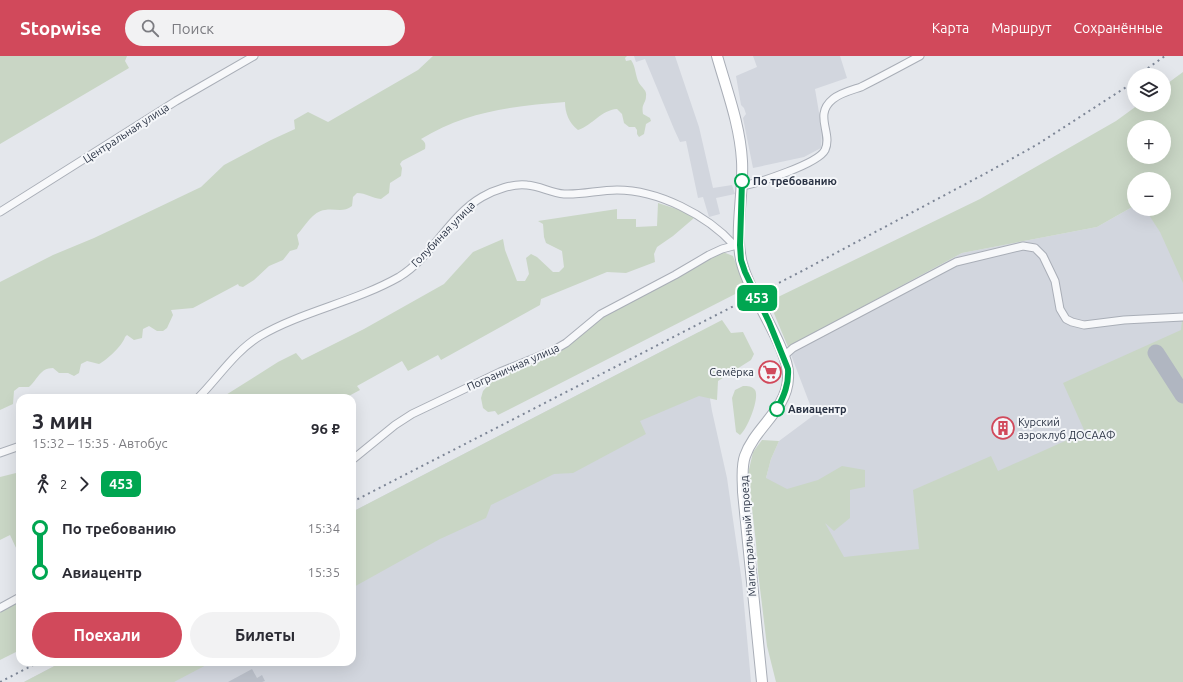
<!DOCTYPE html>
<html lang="ru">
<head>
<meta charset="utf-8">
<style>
	body { margin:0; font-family:Ubuntu,sans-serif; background:#f2f2f3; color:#2b2b33; height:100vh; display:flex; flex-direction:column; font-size:15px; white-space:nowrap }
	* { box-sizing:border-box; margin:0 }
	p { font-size:13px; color:#7c7c81 }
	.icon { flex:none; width:22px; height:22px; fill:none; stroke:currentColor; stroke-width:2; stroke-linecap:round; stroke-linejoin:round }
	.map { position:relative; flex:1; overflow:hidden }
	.drawer { position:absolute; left:16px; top:338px; width:340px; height:272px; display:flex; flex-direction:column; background:#fff; border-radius:12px; box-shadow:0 4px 16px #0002 }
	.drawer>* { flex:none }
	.badge { padding:0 8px; border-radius:6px; font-size:14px; line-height:26px }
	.controls { position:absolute; left:1127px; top:12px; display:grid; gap:8px }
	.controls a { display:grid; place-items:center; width:44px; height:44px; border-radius:50%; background:#fff; box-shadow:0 4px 16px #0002; font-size:20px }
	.map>.badge { position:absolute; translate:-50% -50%; box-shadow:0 0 0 2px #fff }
	.legs { display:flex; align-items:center; gap:6px; height:44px; padding:0 16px; font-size:13px }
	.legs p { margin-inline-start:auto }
	.overview { display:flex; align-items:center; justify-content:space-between; height:68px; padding:0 16px }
	h1 { font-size:22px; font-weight:600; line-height:30px }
	.button { display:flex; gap:8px; margin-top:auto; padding:8px 16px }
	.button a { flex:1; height:46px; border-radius:24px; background:#d1495b; color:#fff; font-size:16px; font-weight:600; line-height:46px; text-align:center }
	.button a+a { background:#f2f2f3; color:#2b2b33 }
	ul { padding:0 16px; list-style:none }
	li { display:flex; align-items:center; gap:14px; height:44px; font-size:15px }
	li i { display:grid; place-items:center; width:6px; height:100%; margin:0 5px; background:currentColor }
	li i::after { content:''; width:10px; height:10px; margin:-5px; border:3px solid; border-radius:50%; background:#fff }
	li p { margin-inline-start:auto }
	li:first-child i { background:linear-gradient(#0000 50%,currentColor 0) }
	li:last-child i { background:linear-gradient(currentColor 50%,#0000 0) }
	header { display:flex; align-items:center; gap:24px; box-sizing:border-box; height:56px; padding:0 20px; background:#d1495b; color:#fff }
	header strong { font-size:19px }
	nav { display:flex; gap:22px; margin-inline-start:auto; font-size:14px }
	.search { width:280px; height:36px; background:#f2f2f3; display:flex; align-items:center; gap:10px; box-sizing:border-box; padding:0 14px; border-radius:22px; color:#7c7c81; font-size:15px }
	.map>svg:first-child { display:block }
</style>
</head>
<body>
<header>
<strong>Stopwise</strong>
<div class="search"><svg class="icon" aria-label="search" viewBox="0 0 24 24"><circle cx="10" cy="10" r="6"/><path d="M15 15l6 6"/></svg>Поиск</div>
<nav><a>Карта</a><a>Маршрут</a><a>Сохранённые</a></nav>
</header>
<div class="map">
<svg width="1183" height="626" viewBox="0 0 1183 626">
	<rect width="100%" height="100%" fill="#e4e7ec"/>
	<path fill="#d2d6de" d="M634 0H675L699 71 713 132 732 129 735 138 716 142 720 158 709 161 703 141 698 142 686 85 680 86 674 73 645 3 636 6Z
		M753 0H840L847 22 815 33 822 74 821 92 804 101 753 112 743 62 746 58 744 52 741 49 736 20 757 11Z
		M1183 125V626H778L766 422 771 403 779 385 814 359 788 291 962 197 1097 171 1134 150V153H1164Z
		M699 276 712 355 727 422 742 526 751 626H24L62 606H352V456Z"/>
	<path fill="#c9d6c5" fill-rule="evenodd" d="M0 0H127L125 5 129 12 0 88Z
		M433 0H627L625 2 626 5 631 4C636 11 635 19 639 27 642 32 647 34 646 40 646 48 641 47 643 58L650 62 651 65 646 68 644 78 639 81 637 78V74L635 71H629L624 67 622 58 617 53C601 54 593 69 578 74 569 67 565 57 565 46 514 50 466 55 421 83 425 86 426 87 425 93L402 105 400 108 402 112 401 120 390 127 389 137 381 143C372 142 366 137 357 137L353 141 352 150C343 157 335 152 325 154 313 155 305 170 297 179L299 188 297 193 290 195 283 204 269 210 254 224 243 231 239 230 238 228 193 252 171 254 173 259 167 272 163 275H157L149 270 143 273 142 282 134 284 127 279 125 281C123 289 107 304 99 308L87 305 81 308 79 317 74 320 68 317H59L53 312C40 312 38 323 29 331H19L14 335 13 348 0 354V226L53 199 94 182 201 131 224 109 271 84 295 73 294 64 308 56 328 66 418 14Z
		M1183 16V227L1160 176 1145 153H1164V123H1134V150L1097 171 962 197 788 291 773 255 774 248 778 241 980 143 1116 65 1138 49H1164V30ZM1134 71H1164V101H1134Z
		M658 147 680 154 694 162 673 180 657 191 654 198 655 206 626 217 607 216 541 243 540 249 441 304 438 299 408 315 402 305 357 330 360 334 345 342H221L278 306 296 297 302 304 364 273 444 228 473 196 503 183 505 194 517 225H525L529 218 526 202 531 198 537 201 553 216H559L564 211 562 195 546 187 544 181 543 168 538 165 617 153V163H636V171L657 170Z
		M723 196 733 200 740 218 747 232 498 359 495 355 488 356 483 352 481 342 483 335 495 322 558 295 603 260 713 199Z
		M1183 255V626H776L767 590 758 516 756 487 748 418 753 396 762 384 779 385 771 403 766 422 787 433 818 424 842 410 865 414V431L850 434V462L834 475 825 467 844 501 919 493 913 434 991 400 998 415 1085 376 1063 327 1181 274Z
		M722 264 731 277 743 276 754 298 751 304 718 325 717 344 699 340 640 365 646 378 573 417 554 418 491 449 486 462 440 483 352 532V456Z
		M743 330C748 330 752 330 755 334 760 342 747 374 740 379L736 376 732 342 735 334Z
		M20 416V493L17 494 10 479 0 484V421Z
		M20 545V594L0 604V555Z
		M62 606H212L174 626H24Z"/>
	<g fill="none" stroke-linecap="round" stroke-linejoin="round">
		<path stroke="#b0b6c1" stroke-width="17" d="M1156 297 1183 339"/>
	</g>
	<path fill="#bbc0ca" d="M767 309 774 310 772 324 766 323Z
		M1010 363 1015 374 997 382 992 371Z
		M252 613 257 622 262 619 265 625 262 626H228Z"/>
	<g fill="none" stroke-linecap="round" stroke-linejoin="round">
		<g stroke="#a9aeb7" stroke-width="9">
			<path id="street" d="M742 130C758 127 818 108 825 94 833 77 813 59 833 43 840 37 852 34 861 31 881 21 901 10 920 0
				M0 156 176 45 254 0
				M784 300 793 292 956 206 1023 190 1035 192 1043 200 1055 225 1060 253 1066 263 1072 266 1084 269 1124 264 1183 261
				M198 342C218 322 235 295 260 280 303 255 355 246 399 221 432 201 449 160 482 141 494 134 514 127 527 129 540 130 551 137 564 138 582 139 599 134 617 134 658 134 707 159 734 189
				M0 397 20 390
				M352 404 395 369 412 358 500 316 554 294 566 287 601 258 675 219 709 199 722 193 737 189
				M0 552 20 541"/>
		</g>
		<g stroke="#a9aeb7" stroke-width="12">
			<path id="secondary" d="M717 0C727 35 740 69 742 105 744 138 733 181 743 211 751 237 769 264 780 290 784 300 789 311 788 322 787 354 755 371 745 400 741 411 743 424 743 436L762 626"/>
		</g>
		<use href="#street" stroke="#f7f8fa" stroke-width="7"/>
		<use href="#secondary" stroke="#fff" stroke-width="10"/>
		<path stroke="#7d8696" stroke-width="2" stroke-dasharray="2 4" stroke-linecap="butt" d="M1138 19 1165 0
			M352 446 802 215 990 115 1038 88 1134 26
			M0 626 39 606"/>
	</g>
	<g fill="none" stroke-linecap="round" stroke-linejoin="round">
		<g stroke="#fff" stroke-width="9">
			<path id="line-1" d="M742 125 740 189 741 204 745 216 769 266 788 313C789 328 784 340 777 353"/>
		</g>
		<use href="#line-1" stroke="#00a651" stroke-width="6"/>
	</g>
	<defs>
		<g id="supermarket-ring" transform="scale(1.15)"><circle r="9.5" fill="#f4f6f9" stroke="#d1495b" stroke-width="1.5"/><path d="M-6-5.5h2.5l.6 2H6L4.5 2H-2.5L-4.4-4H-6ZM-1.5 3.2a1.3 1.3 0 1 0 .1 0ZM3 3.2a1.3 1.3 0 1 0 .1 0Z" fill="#d1495b"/></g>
		<g id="building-ring" transform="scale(1.15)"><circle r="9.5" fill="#f4f6f9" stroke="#d1495b" stroke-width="1.5"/><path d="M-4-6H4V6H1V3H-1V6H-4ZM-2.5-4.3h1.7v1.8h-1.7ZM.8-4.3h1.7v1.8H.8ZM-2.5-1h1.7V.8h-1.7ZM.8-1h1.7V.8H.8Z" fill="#d1495b"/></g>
	</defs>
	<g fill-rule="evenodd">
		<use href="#supermarket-ring" x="770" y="316"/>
		<use href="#building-ring" x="1003" y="372"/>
	</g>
	<g fill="#fff" stroke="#00a651" stroke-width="2">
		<circle cx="742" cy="125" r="7"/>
		<circle cx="777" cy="353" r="7"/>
	</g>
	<g text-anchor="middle" stroke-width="4" stroke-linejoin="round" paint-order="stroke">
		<g font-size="11" fill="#2b3445" stroke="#f4f6f9">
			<text transform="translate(126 77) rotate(-33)" y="4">Центральная улица</text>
			<text transform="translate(443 178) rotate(-46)" y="4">Голубиная улица</text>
			<text transform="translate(513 311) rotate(-24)" y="4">Пограничная улица</text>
			<text transform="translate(748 480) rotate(-94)" y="4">Магистральный проезд</text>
		</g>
		<g font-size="11" font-weight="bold" fill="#2b3445" stroke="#f4f6f9" text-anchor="start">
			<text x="753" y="129">По требованию</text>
			<text x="788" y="357">Авиацентр</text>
		</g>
		<g font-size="11" fill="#2b3445" stroke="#f4f6f9" text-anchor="end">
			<text x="754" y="320">Семёрка</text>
			<text x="1018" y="370" text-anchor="start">Курский<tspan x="1018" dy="13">аэроклуб ДОСААФ</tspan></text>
		</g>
	</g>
</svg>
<div class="controls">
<a><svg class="icon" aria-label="layers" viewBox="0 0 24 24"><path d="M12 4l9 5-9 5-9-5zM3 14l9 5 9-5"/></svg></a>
<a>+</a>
<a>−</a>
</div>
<b class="badge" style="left:757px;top:242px;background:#00a651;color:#fff">453</b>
<section class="drawer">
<div class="overview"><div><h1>3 мин</h1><p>15:32 – 15:35 · Автобус</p></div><b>96 ₽</b></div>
<div class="legs"><svg class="icon" aria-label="walk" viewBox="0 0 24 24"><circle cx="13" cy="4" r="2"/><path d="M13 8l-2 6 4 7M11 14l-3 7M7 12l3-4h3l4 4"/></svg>2<svg class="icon" aria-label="forward" viewBox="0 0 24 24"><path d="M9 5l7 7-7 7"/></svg><b class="badge" style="background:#00a651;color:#fff">453</b></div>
<ul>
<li><i style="color:#00a651"></i><b>По требованию</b><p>15:34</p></li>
<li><i style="color:#00a651"></i><b>Авиацентр</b><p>15:35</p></li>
</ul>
<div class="button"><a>Поехали</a><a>Билеты</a></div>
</section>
</div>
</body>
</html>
